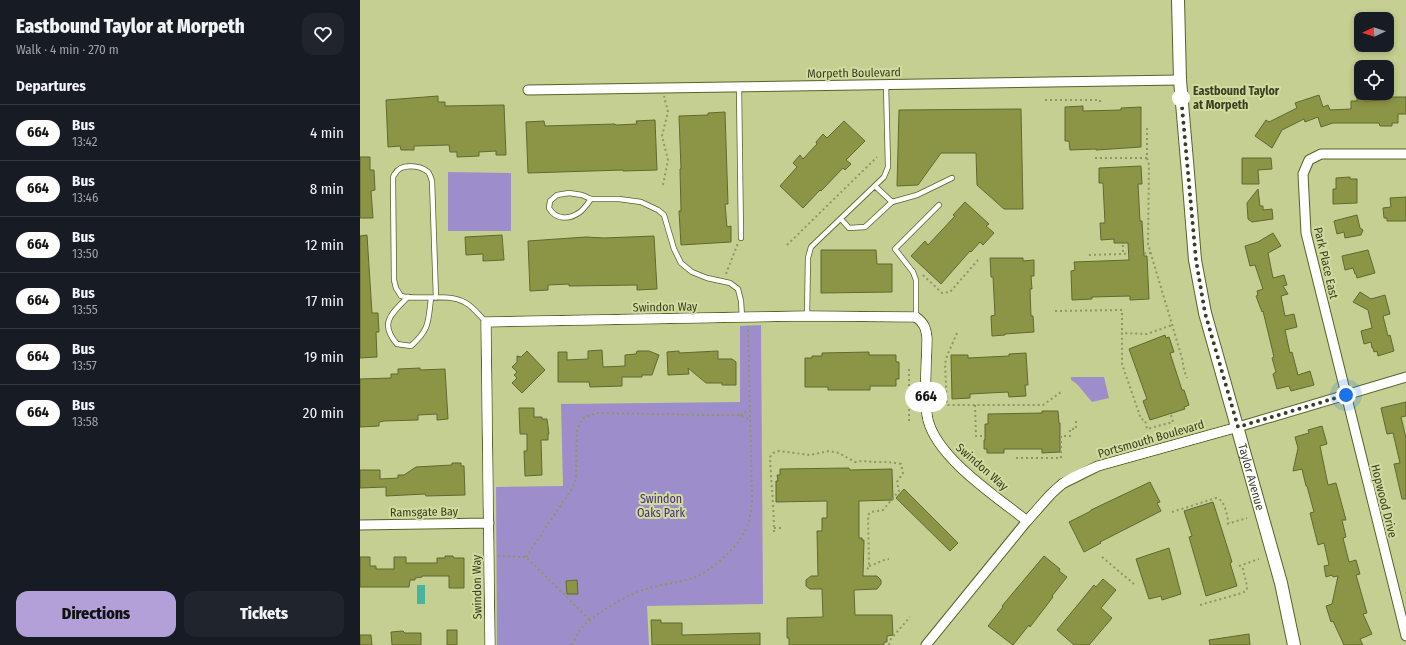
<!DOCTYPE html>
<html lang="en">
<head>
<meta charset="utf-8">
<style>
	body { margin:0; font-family:"Fira Sans Condensed",sans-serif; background:#20242c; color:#f1f3f6; height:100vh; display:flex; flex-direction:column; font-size:15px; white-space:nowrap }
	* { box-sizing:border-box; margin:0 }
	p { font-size:13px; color:#9ea1a6 }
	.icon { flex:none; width:22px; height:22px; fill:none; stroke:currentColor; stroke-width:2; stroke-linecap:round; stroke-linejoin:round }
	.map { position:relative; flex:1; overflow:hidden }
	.details { display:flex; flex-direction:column; background:#171b24; width:360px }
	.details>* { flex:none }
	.badge { padding:0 8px; border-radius:13px; font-size:14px; line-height:26px }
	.needle { width:26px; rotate:266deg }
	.tools { position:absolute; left:994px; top:12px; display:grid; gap:8px }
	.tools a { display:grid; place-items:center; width:40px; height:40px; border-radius:8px; background:#171b24; box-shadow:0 2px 6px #0003; font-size:20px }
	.you { position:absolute; width:20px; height:20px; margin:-10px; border:3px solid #fff; border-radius:50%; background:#1a73e8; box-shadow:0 0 0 6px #1a73e833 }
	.map>.badge { position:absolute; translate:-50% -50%; box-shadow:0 0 0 2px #fff }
	h2 { padding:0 16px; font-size:15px; line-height:36px }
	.round { display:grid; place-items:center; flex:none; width:42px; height:42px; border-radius:12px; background:#20242c }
	.overview { display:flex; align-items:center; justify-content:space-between; height:68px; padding:0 16px }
	h1 { font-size:19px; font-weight:800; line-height:30px }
	.cta { display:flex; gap:8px; margin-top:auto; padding:8px 16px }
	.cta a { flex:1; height:46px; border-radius:12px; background:#b3a0d8; color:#111; font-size:16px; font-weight:800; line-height:46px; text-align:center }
	.cta a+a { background:#20242c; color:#f1f3f6 }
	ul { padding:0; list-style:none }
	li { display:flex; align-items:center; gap:12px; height:56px; padding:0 16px; border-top:1px solid #363941 }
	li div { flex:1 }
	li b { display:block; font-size:15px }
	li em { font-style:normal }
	li .badge { min-width:44px; font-weight:700; text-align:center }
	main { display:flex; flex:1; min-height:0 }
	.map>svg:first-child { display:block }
</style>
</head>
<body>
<main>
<section class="details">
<div class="overview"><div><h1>Eastbound Taylor at Morpeth</h1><p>Walk · 4 min · 270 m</p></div><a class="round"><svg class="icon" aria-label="heart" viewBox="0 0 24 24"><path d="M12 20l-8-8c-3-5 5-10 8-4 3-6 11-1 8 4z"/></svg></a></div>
<h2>Departures</h2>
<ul>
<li><span class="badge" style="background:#fff;color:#111">664</span><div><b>Bus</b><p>13:42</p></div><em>4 min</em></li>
<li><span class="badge" style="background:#fff;color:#111">664</span><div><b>Bus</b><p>13:46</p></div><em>8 min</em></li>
<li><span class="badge" style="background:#fff;color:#111">664</span><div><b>Bus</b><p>13:50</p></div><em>12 min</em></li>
<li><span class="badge" style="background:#fff;color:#111">664</span><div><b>Bus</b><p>13:55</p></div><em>17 min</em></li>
<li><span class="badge" style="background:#fff;color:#111">664</span><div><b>Bus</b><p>13:57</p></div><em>19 min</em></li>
<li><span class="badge" style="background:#fff;color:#111">664</span><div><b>Bus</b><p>13:58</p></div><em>20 min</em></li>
</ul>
<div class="cta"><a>Directions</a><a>Tickets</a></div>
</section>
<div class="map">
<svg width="1046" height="645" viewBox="0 0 1046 645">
	<rect width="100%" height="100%" fill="#c5cf91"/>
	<path fill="#9d8ecb" d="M88 172 151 173V231H88Z
		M401 325 403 604 287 606 289 645H137L136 487 203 486 201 404 380 402V326Z
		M711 377H744L749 398 732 402 717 384 711 380Z"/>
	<path fill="#4ab49b" d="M57 585H65V604H57Z"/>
	<path fill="#8b9545" stroke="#61692f" d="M997 83H1001V93H1005V101L1026 100V97H1046V114H1038V123H1032V126H1020L1019 123H973L961 127 958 117 945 122 944 119 922 130 912 148 895 136 906 120 909 122 937 108 935 103 959 95 963 107 968 105 970 110 991 109V101H997Z
		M78 96V102H85V106L144 105 146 155H136V151L119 152V156L97 157V152H90L89 145 54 146V150H41L40 146 28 147 26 100Z
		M723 106V111L761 110V108L781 107V147L736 150V149L710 150 709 141H705V107Z
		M661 109 663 209H644L617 185 616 153H581L558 185 537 186 539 110Z
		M365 112 368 204H365L367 227 371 226V242L321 245 319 211H321L320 169H321L319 116 348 115V113Z
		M295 120 297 170 263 171V170L168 173 166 122 184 121 185 126 255 124 256 125 277 124 276 121Z
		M484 121 505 141 486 160 491 164 485 170 483 168 461 191 460 190 443 208 420 186 437 167 433 163 440 155 443 159 457 144 456 142 463 134 467 138Z
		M0 157H10V170H14L15 190 11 191 13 218H0Z
		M882 158H911L912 169 898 170 899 184H882Z
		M781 166 782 184H778L780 221H782L784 256H787L789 299 770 300V296L732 297V299L712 300 711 271 715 270 714 262 769 260 768 243H754V239L741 240 740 223H745L743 183H739V168Z
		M990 177V179H997V203L973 204V189H976V178Z
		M898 189 900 206H903V210L912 209 913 219 892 222 888 219 887 203Z
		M1046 197V221H1027V218H1024L1023 208 1031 207 1030 198Z
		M605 202 629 224 626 226 634 233 623 245 620 242 611 252 610 251 581 284 551 256 565 241 568 245 595 216 593 215Z
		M997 215 1000 228 1003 230 1001 235 985 238 984 232 977 234 974 221Z
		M913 233 921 246 908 253 913 278 924 275 927 285 923 286 928 294 921 296 925 316 934 314 937 327 925 330 930 353 932 352 938 375 950 371 954 385 931 391 929 386 917 389 913 374 916 372 912 358 914 357 903 311 902 312 896 296 898 295 897 291 903 289 895 265 890 266 885 246 898 242Z
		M7 235 12 313H18L19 332H16L17 357 0 358V236Z
		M142 235 144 260 123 261V254L106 255 105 237Z
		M294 236 297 289 277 290V285L209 286V284L188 285V290L170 291 168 241 226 237 244 238Z
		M461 250H516L517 264H532V292L461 293Z
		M1008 250 1015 273 997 278 996 274H995L993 268 985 270 982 256Z
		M630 258H663V261L674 260V276H671L672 289H670L671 316H673L674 332 645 334V335L632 336 631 316 635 315 633 277H631Z
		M1000 292 1011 299 1025 295 1030 314 1023 316 1028 336 1030 335 1034 351 1018 356 1017 351 1014 352 1013 348H1012L1011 342 1004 344 1001 331 1012 328 1008 310 993 302Z
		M805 335 806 338 809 337 814 352 810 353 822 390H824L829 405 824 407 825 409 790 420 783 401 787 399 769 349Z
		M242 350 243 367 265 366V355L276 354 277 351H289L299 355 292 375H282V377H262V386L230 387 229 382H198V352H207V360L228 359V351Z
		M167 351 185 370 162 393 152 383 157 378 154 375 157 372 152 367 157 362V356L161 357Z
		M319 351V353L358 351V359H372L376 362V385H362V383H346L328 368 329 374 308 375 307 352Z
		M509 352V355H536V362H539V379H536V386H510V390H468V387H445V358H452V356H462V353Z
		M666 353 668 385H665L666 396 649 397 648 392 610 394V398L592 399 591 355H608V358L649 356V354Z
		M60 368V370L85 369 88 419 77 420V414L58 415V420L24 421 19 422V426L0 427V379L31 378V374H38V369Z
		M1046 402V416L1041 417 1046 438V499H1042L1034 464 1040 463 1033 433 1027 434 1021 408Z
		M159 408H174V417H182V419H187L189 434H188V440H181L182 475 165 476 164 451H167V434H160Z
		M682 411H698L699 423H700V452L682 453V449H644V453H627V449H624V440H625V424H628V414L682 413Z
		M962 426 967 444 960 446 968 485 976 483 986 520H982L986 537 983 538 989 562 996 560 1000 574 996 575 1007 613 1003 614 1012 634 1000 639 1003 645H984L973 621 971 622 966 606 972 604 978 576 973 577 972 575 966 577 964 566 969 565 964 543 958 545 950 513 954 512 947 486H946L942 469 933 471 938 448 935 437 949 433 948 430Z
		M92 463H101V466H104L105 495 66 496 65 494 26 496V487L0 488V470H20V479L38 478V475H44L56 467 92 465Z
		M489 468 490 470 532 469 533 500 499 501V538H502V540H504L503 576H517L521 580V584L517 589 494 590 495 615H532L533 635 527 636V642H524V645H429V638H427V618L463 617 462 589H450L446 586V580L451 576H458L457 531H462V518H467V501L416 502V481H418L417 475H420V469Z
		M790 482 800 502 797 503 801 511 740 542 741 543 724 552 709 522 731 511V510Z
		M544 489 598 543 590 551 536 498Z
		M853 502 872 562 870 563 877 586 846 596 829 537 832 536 824 511Z
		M809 548 821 594 802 600 801 596 789 599 776 559Z
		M85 556H93L94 558H104V588H89V576H62V577L55 578V580H50L49 587H0V557H10V566H16V569H34V557H46V563H77V558H85Z
		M684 556 700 569 699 571 707 577 692 596 693 597 670 627 669 625 653 645 628 626 643 607 642 606Z
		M743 579 756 590 741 608 752 618 729 645H714L697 630 734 585 736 587Z
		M217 580 218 594H207L206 581Z
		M291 620H301V623H322V635L400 633V645H292Z
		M87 630H97V645H87Z
		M43 631 45 633H61V645H32L31 632Z
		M889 634 890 645H850L849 640Z
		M0 635H11L12 645H0Z"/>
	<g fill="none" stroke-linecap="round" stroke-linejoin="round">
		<g stroke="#5a6127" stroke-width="6">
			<path id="service" d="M379 87 381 238
				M515 186 532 202
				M231 199C228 203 224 209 220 212 209 220 196 220 189 208L190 201 197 195 209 193 222 195 231 199H259L281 202 298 210 304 215 314 249 321 263 332 272 347 278 370 283 378 289 381 301 382 317
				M481 219 489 228 505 227 532 202 557 195 592 178
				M48 297C31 314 19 323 37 344L51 346C70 329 68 322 71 298
				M76 298 72 181C71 178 70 174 68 172 60 165 40 163 35 174 33 175 33 178 33 180L34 280 36 288 41 296C61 301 88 292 106 303 113 307 120 316 126 322
				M447 316 448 258 451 247 524 177 528 167 526 84
				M556 317V280L553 272 535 249 579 205"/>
		</g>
		<g stroke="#5a6127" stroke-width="11">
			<path id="minor" d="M168 90 820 80
				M1046 154H961L949 160 943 174 946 233 1046 636
				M0 525 129 523
				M130 645 126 322 447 316 556 317C564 323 566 328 567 338 567 361 563 398 568 420 578 459 637 497 667 521
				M566 645 667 521 691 494 702 484 738 466 878 427 1046 377"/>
		</g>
		<g stroke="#5a6127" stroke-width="14">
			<g id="tertiary">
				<path id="s1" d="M818 0 820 80 828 173 835 260 845 313 921 583 934 645"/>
			</g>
		</g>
		<path stroke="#8e9566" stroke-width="2" stroke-dasharray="2 3" stroke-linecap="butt" d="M685 100H740V105
			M787 128V158L789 165 788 244 822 358 824 370 827 378
			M735 158H787
			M303 185 308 160 302 136 308 112 304 96
			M427 245 517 157
			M763 245V254
			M729 255 791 253
			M366 274 378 243
			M563 275 582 293 590 292 618 260
			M695 311 762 310V333
			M597 333 587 356 585 364 587 405H683L701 392
			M549 369V421
			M615 405 616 436H623
			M380 415 390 410
			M811 415 813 422 787 429 785 420 781 419 762 364V333L787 334 812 325
			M656 458H701V436H710V429H716V420
			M812 512 856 498C866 500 866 515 869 523
			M867 524 887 518
			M414 528H422
			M414 532C414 507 411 482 410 457L413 453 419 451 450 455 469 451 479 453 495 462C505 460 508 462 518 462 526 462 533 462 541 464L543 473 537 482 539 491 523 510 511 512 508 515 509 566 506 572
			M138 556 166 557 230 620
			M166 557 213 487 216 478 217 430 223 418 237 413 351 415H380L390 420
			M742 557 774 584
			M509 566C517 564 521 560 529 559
			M879 566 899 559
			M840 605 882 593 887 590V586L882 565
			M212 645C215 640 217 634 221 629 232 615 268 594 286 589 301 584 318 583 333 578 352 570 376 549 385 531 390 522 391 511 392 501L388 326
			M529 645 531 639 550 617"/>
		<use href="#service" stroke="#fff" stroke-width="4.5"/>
		<use href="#minor" stroke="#fff" stroke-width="9"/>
		<use href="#tertiary" stroke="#fff" stroke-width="12"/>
	</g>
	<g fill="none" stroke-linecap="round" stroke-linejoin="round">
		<g stroke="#fff" stroke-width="9">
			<path id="line" d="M130 645 126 322 448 316 556 317C564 323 566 328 567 338 567 362 563 398 568 420 578 459 637 497 667 521 678 509 689 494 702 484 712 476 726 471 738 466L878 427 845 313 836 260 820 80 818 0"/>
		</g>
		<use href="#line" stroke="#fff" stroke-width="6"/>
		<path stroke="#3b3e25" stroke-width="4" stroke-dasharray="0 7.2" d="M821 98V96L836 260 845 313 878 427 986 395"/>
	</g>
	<circle fill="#fff" stroke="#fff" stroke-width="2" cx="821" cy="98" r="8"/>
	<g text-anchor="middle" stroke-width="4" stroke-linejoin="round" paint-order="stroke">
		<g font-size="12" fill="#3b3e25" stroke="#d2dc9e">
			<text transform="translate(494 73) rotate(-1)" y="4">Morpeth Boulevard</text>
			<text transform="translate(966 263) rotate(77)" y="4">Park Place East</text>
			<text transform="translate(305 307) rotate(-1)" y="4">Swindon Way</text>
			<text transform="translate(791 439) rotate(-16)" y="4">Portsmouth Boulevard</text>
			<text transform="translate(622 467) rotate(41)" y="4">Swindon Way</text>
			<text dy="4" stroke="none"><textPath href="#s1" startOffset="485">Taylor Avenue</textPath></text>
			<text transform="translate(1024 501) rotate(76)" y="4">Hopwood Drive</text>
			<text transform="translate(64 512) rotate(-1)" y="4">Ramsgate Bay</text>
			<text transform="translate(117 587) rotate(-91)" y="4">Swindon Way</text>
		</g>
		<g font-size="12" font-weight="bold" fill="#3b3e25" stroke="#d2dc9e" text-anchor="start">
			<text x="833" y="95">Eastbound Taylor<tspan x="833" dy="14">at Morpeth</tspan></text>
		</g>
		<g font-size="12" fill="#482a7e" stroke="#d2dc9e">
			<text x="301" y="503">Swindon<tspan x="301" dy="14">Oaks Park</tspan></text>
		</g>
	</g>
</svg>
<div class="tools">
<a><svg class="needle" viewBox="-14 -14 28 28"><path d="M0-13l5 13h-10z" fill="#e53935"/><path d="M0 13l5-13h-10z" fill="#9ea1a6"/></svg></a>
<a><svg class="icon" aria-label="locate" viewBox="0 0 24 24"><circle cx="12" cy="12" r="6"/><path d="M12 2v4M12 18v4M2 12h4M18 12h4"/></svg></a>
</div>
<div class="you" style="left:986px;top:395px"></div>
<b class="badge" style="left:566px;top:397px;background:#fff;color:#111">664</b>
</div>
</main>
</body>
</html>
